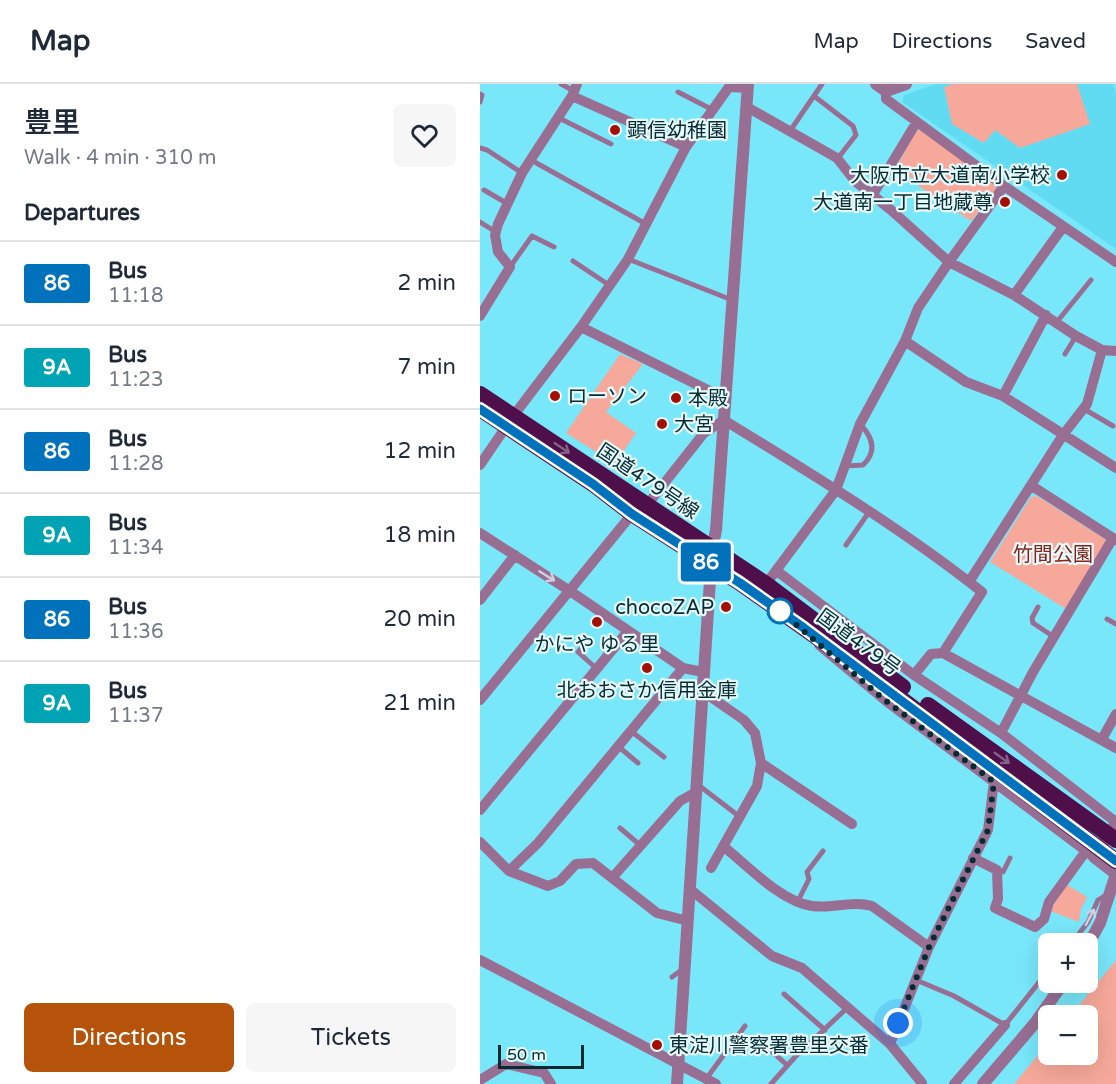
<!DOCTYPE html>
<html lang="en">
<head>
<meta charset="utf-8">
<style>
	body { margin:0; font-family:"Varela Round","Noto Sans JP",sans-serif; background:#f6f6f7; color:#1f2937; height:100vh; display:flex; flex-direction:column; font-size:22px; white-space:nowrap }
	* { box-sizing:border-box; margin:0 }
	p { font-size:20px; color:#747a83 }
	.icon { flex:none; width:33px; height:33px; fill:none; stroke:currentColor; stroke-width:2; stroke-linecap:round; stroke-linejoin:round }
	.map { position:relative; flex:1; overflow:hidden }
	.drawer { display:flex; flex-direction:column; background:#fff; width:480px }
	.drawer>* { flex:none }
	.badge { padding:0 12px; border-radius:4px; font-size:21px; line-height:39px }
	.tools { position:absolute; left:558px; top:849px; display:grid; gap:12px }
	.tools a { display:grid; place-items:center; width:60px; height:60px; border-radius:9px; background:#fff; box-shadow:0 6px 24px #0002; font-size:30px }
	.scale { position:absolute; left:18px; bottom:15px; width:86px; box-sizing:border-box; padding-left:6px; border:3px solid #062b31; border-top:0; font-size:16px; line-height:21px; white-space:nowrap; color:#062b31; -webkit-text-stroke:4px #e6f9fd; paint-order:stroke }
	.you { position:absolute; width:30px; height:30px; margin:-15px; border:4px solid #fff; border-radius:50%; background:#1a73e8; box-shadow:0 0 0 9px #1a73e833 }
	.map>.badge { position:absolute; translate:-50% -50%; box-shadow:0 0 0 3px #fff }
	h2 { padding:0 24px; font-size:22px; line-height:54px }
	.round { display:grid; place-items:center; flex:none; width:63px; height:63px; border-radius:9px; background:#f6f6f7 }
	.overview { display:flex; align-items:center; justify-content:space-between; height:102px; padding:0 24px }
	h1 { font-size:28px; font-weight:600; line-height:45px }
	.primary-button { display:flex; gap:12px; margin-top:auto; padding:12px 24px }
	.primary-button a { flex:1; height:69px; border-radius:9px; background:#b45309; color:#fff; font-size:24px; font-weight:600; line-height:69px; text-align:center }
	.primary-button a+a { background:#f6f6f7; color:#1f2937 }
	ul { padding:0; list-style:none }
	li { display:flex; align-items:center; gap:18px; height:84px; padding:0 24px; border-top:2px solid #e0e1e3 }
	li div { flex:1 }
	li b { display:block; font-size:22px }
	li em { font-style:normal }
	li .badge { min-width:66px; font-weight:700; text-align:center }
	header { display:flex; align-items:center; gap:36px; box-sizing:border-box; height:84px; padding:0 30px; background:#fff; border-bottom:2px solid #e0e1e3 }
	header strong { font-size:28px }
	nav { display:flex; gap:33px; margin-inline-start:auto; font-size:21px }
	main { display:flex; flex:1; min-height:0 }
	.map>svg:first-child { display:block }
</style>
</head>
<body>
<header>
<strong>Map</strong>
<nav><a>Map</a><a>Directions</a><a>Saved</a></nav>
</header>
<main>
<section class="drawer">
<div class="overview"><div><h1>豊里</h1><p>Walk · 4 min · 310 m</p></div><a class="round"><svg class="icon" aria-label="heart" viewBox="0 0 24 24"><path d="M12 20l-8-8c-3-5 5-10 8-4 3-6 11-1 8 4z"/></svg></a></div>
<h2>Departures</h2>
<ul>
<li><span class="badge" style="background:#0072bc;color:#fff">86</span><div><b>Bus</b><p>11:18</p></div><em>2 min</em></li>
<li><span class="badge" style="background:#00a3b4;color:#fff">9A</span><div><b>Bus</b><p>11:23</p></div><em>7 min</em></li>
<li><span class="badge" style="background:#0072bc;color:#fff">86</span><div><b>Bus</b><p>11:28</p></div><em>12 min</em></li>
<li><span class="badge" style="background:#00a3b4;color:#fff">9A</span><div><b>Bus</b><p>11:34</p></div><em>18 min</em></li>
<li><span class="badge" style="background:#0072bc;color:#fff">86</span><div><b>Bus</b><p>11:36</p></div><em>20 min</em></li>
<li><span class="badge" style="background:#00a3b4;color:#fff">9A</span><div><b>Bus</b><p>11:37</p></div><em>21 min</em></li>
</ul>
<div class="primary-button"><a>Directions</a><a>Tickets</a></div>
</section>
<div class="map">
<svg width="636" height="1000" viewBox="0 0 636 1000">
	<rect width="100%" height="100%" fill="#79e7fa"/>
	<path fill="#60dbf1" d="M456 0H633L636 10V165L422 18 424 11Z"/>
	<path fill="#f6a99a" d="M473 0H597L610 40 540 64 515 46 504 59 472 40 464 3Z
		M440 46 515 99 516 106 491 137 440 103 418 80 436 47Z
		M140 270 163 280 126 328 156 349 135 380 86 349Z
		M557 412 625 455 626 460 586 525 510 478 551 413Z
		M586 800 607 813 601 825 599 838 570 827Z
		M636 876V1000H534L568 959V970H608V932L591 931Z"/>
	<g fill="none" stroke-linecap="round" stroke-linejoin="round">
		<path stroke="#986f93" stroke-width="5" d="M81 0 94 7
			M198 8 233 26
			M0 10 2 11 0 18
			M334 12 373 42 376 51 358 74
			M79 34 131 60
			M310 47 342 0
			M0 64 7 66 42 89
			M51 76 166 140
			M4 106 28 120
			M0 138 16 148
			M148 175 252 216
			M93 177 129 201
			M30 183 52 152 74 163
			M576 239 611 196
			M585 270 596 252
			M604 325 633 342
			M365 382 383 381C397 368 393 354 381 341
			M366 461 389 428
			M558 523 552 534 553 539 574 553
			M627 535 636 540
			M103 562 98 568 117 585
			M151 647 184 673
			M139 663 158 679
			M217 700 260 733
			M140 744 160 761
			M517 786 523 788 530 774
			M318 817 329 795 327 788 343 767
			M591 860 608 838 618 816 626 811
			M192 893 203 885
			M436 896 474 912 525 941 568 887
			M304 910 345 946
			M279 956 307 981
			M226 995 265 942
			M291 1000 315 973 367 924"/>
		<path stroke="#986f93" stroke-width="10" d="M406 7V15L524 102 636 178
			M92 12 206 63
			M267 23 357 74 375 97 411 126 469 178 534 211 596 252 622 266 636 267
			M392 112 436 39
			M534 211 583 143
			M0 232 30 183 18 168 15 151 18 140 42 89 92 12 97 0
			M101 243 246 315
			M425 257 486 298 523 312 636 384
			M523 312 566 231
			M0 381 34 331 101 243 148 175 206 63 249 3 268 4
			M552 402 636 456
			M167 421 224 349 244 336C332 390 421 444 502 508L463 569
			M0 449 90 507 203 584 223 588
			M297 487 434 591 521 649 636 738
			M489 498 583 351 607 320 622 266
			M286 500 356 406 380 340 425 257 438 224 469 178 524 102
			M0 516 35 471
			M339 561 406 617 614 773
			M434 591 451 570 463 569 636 664
			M222 607 264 636 275 649 281 679 277 702 231 784
			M0 616 152 430
			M521 649 553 588 633 454
			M622 655 636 630
			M281 679 372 740
			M0 726 148 547
			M0 758 29 787 68 802 80 797 96 780 113 779 177 829 208 837
			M243 762C267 781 301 818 332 822 353 825 372 816 392 822L449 863
			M493 774 517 786 518 815 515 824 555 843 564 835 569 818 606 767
			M29 787 58 759 203 584
			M132 794 200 717 216 708
			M210 805 292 872 322 884 410 960 449 863 508 746 514 697
			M0 876 236 1000
			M410 960 442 999
			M0 996 26 980 64 989 71 1000
			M474 1000 525 941"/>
		<path stroke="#986f93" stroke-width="12" d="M396 0 406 7 426 0
			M636 790 614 773 636 739
			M608 861 620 839 636 790
			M197 1000 232 466 236 446 268 0
			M503 1000 555 939 584 898"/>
		<path stroke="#4e0f4a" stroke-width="16" d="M0 310 286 500 423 603
			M0 325 113 400 152 430 260 499 349 562"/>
		<path stroke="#4e0f4a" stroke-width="16" d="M412 608 636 777
			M448 621 636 756"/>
	</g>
	<defs><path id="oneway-shaft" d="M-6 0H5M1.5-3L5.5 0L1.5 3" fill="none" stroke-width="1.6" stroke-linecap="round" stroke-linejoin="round" transform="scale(1.5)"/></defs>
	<g stroke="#836189">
		<use href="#oneway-shaft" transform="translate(82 364) rotate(34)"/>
		<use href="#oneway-shaft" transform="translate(522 674) rotate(36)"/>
	</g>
	<g stroke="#cfd0dd">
		<use href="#oneway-shaft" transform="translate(67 492) rotate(32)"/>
		<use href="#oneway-shaft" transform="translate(610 833) rotate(-62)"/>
	</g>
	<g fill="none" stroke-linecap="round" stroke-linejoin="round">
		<g stroke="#fff" stroke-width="14">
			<path id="line" d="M0 325 113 400 152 430 260 499 324 544 636 777"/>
		</g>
		<use href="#line" stroke="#0072bc" stroke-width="9"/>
		<path stroke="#062b31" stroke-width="6" stroke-dasharray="0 10.8" d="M300 527 406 617 514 698 508 746 449 863 418 939"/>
	</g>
	<g fill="#a41000" stroke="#e6f9fd" stroke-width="2">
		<circle cx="135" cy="46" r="6"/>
		<circle cx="582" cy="91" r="6"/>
		<circle cx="525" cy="118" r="6"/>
		<circle cx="75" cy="312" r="6"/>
		<circle cx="196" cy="314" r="6"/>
		<circle cx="182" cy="340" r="6"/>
		<circle cx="246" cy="523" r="6"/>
		<circle cx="117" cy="538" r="6"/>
		<circle cx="167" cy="584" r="6"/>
		<circle cx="177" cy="961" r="6"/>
	</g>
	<circle fill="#fff" stroke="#0072bc" stroke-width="3" cx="300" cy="527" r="12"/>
	<g text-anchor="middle" stroke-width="4.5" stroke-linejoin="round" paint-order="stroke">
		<g font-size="20" fill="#062b31" stroke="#e6f9fd" text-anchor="start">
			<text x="147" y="53">顕信幼稚園</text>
			<text x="570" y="98" text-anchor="end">大阪市立大道南小学校</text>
			<text x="513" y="125" text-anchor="end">大道南一丁目地蔵尊</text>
			<text x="87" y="319">ローソン</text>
			<text x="208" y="321">本殿</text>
			<text x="194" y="347">大宮</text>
			<text x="234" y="530" text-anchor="end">chocoZAP</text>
			<text x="117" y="567" text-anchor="middle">かにや ゆる里</text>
			<text x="167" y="613" text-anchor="middle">北おおさか信用金庫</text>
			<text x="189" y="968">東淀川警察署豊里交番</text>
		</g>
		<g font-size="20" fill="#062b31" stroke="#e6f9fd">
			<text transform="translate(168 397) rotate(34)" y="7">国道479号線</text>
			<text transform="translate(379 558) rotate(36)" y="7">国道479号</text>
		</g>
		<g font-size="20" fill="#85261a" stroke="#e6f9fd">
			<text x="573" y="477">竹間公園</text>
		</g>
	</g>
</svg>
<div class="tools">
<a>+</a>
<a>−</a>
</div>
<div class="scale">50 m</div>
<div class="you" style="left:418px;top:939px"></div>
<b class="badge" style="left:226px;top:478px;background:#0072bc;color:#fff">86</b>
</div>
</main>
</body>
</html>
